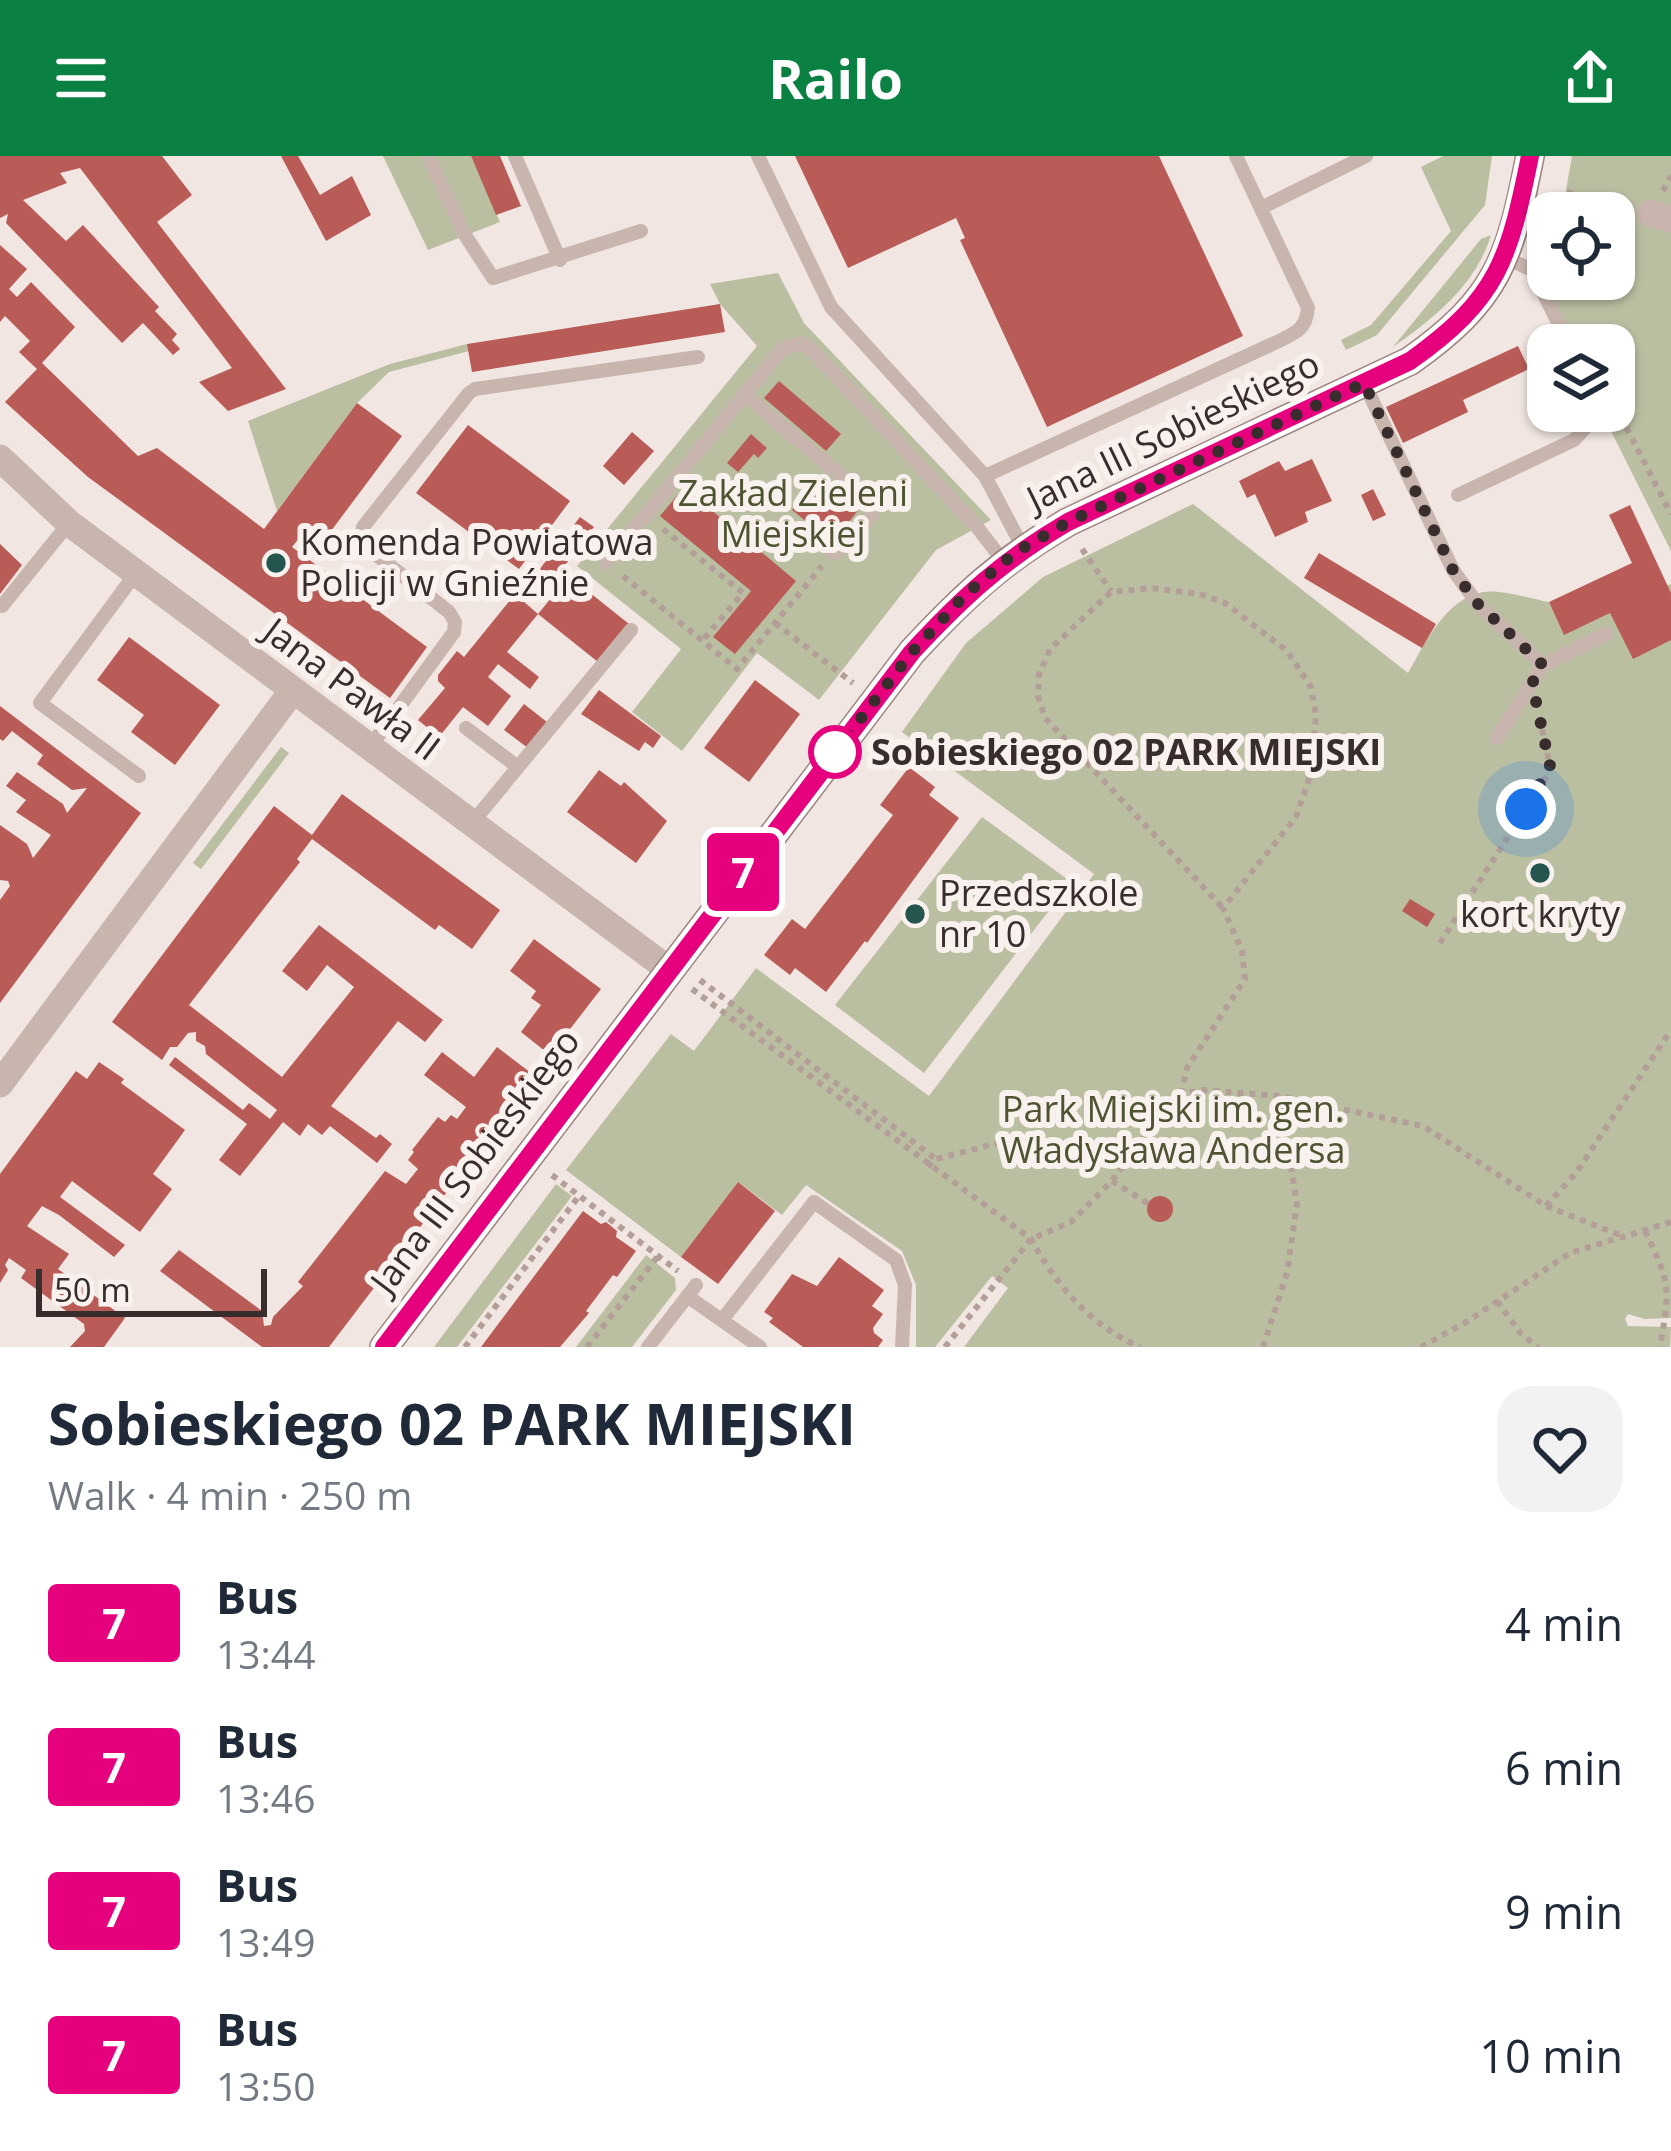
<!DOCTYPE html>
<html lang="en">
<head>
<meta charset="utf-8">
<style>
	body { margin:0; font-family:"Open Sans",sans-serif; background:#f2f2f3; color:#1f2937; height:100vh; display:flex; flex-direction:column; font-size:45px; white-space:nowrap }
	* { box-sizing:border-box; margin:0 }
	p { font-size:39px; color:#747a83 }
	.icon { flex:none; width:66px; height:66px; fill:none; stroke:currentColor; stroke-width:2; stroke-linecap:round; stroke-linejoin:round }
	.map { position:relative; height:1191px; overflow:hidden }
	.sheet { display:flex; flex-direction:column; background:#fff; flex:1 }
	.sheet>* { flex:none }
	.badge { padding:0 24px; border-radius:9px; font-size:42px; line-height:78px }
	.controls { position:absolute; left:1527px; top:36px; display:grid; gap:24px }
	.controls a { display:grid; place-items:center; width:108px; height:108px; border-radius:24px; background:#fff; box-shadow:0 3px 9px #0004; font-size:60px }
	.scale { position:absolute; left:36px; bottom:30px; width:231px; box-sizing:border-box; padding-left:12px; border:6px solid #382d2c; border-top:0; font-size:33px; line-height:42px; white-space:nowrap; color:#382d2c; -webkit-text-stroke:9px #f9f1ed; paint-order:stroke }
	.you { position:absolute; width:60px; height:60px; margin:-30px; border:9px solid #fff; border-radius:50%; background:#1a73e8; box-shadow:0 0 0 18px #1a73e833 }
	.map>.badge { position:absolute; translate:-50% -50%; box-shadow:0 0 0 6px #fff }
	.round { display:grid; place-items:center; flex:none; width:126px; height:126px; border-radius:36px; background:#f2f2f3 }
	.summary { display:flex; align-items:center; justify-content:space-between; height:204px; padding:0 48px }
	h1 { font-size:57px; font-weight:700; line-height:90px }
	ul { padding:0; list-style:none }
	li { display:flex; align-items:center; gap:36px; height:144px; padding:0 48px }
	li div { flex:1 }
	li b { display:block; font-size:45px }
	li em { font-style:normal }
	li .badge { min-width:132px; font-weight:700; text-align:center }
	header { display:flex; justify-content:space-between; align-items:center; height:156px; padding:0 48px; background:#0b8043; color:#fff; font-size:54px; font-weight:700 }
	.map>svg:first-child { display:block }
</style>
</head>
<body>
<header><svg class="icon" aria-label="menu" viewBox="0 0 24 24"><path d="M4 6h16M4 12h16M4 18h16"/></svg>Railo<svg class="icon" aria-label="share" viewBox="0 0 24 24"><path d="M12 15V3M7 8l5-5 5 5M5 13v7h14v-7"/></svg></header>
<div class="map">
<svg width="1671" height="1191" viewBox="0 0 1671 1191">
	<rect width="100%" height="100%" fill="#f1e6e1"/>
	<path fill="#bbbfa2" d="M383 0H471L500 66 428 94Z
		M1443 0H1492L1485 49 1377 179 1346 194 1341 184 1371 169 1451 75 1421 11Z
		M1572 0H1671V395L1601 255H1614V189H1568L1537 125 1548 102V123H1614V57H1562Z
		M1491 79C1476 129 1434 162 1393 191L1481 83Z
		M778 117 804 167 991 364 936 394 819 544 757 497 682 595 632 556 681 493 577 410 757 190 720 148 710 128Z
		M467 188 469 195 389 216 357 247 277 355 248 265 390 208Z
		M1193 348 1408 517C1425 488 1445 443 1483 436 1502 433 1530 443 1549 446L1564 478 1671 428V1162L1645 1163 1628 1158 1625 1163 1628 1170 1671 1171 1670 1191H964L1008 1132 992 1120 935 1191H916V1129L902 1095 806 1029 782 1059 738 1026 681 1101 566 1014 671 878 694 895 756 812 929 940 1094 718 902 576 966 487 1043 421Z
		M281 591 289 597 201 713 193 707Z
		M982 661 1071 726 924 917 835 849Z
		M556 1028 572 1040 457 1191H434Z
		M646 1099 675 1122 676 1134 632 1191H576Z"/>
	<path fill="#b95b57" d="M0 0H162L192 39 157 66 286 233 228 255 199 226 232 212 80 12 60 17 67 27 23 44 66 85 83 69 159 151 155 155 177 178 172 184 180 193 173 199 143 167 122 187 6 67 8 58 0 62Z
		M281 0H298L320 39 352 20 371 59 326 85Z
		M471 0H500L521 50 496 59Z
		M795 0H1159L1243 180 1047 271 960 84 965 82 956 62 848 112Z
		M0 89 27 113 9 133 17 141 31 126 75 171 42 207 138 300 157 292 264 373 357 247 402 280 325 383 308 371 292 391 427 491 390 542 88 321 5 246 37 213 19 196 30 185 5 160 0 166Z
		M720 148 725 176 472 216 467 188Z
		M1518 190 1529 213 1463 244 1468 256 1403 287 1386 251Z
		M779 225 841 278 826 295 764 242Z
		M468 269 570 345 519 413 416 337Z
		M632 276 654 295 624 329 603 310Z
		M751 278 767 292 758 302 754 298 738 316 727 307Z
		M1312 303 1332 345 1305 356 1308 366 1275 381 1255 338 1247 342 1239 325 1279 305 1285 315Z
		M818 321 859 353 828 393 812 381 817 374 792 354Z
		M684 331 796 425 735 498 713 481 751 435 660 360Z
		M1373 333 1386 359 1373 365 1361 339Z
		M1630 349 1671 437V484L1633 503 1610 457 1564 479 1549 446 1632 407 1609 359Z
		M580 361 594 371 553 425 539 414Z
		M0 388 22 409 0 438Z
		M1319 397 1436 468 1422 492 1304 422Z
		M569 420 629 468 598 506 538 458 507 496 539 521 530 533 498 508 488 521 511 540 488 570 463 551 439 581 418 564 445 532 438 525V519L457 495 464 501 515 438 538 458Z
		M129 481 220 549 175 609 131 576 144 559 97 524Z
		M755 524 800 558 749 626 704 592Z
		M599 534 661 580 653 592 645 586 639 595 581 558Z
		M524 548 547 566 528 592 504 574Z
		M0 550 141 657 0 847V744L10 730 8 725 0 724V669L27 688 33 702 51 679 16 656 26 644 6 630 17 616 63 648 67 657 87 632 72 634 37 608 43 599 12 575 3 585 0 583Z
		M909 611 935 631 929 639 959 662 867 787 865 785 826 836 795 812 790 819 764 799 792 763 805 773 893 659 880 649Z
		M599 614 621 630 624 626 667 665 636 707 567 656Z
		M342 638 500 754 472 793 439 769 435 774 312 683 297 703 300 706 189 849 282 921 354 831 327 809 307 835 282 815 319 769 443 864 425 886 398 865 331 950 376 982 380 978 392 988 377 1007 330 970 322 979 308 968 300 980 283 966 240 1020 219 1004 247 968 169 909 175 901 243 954 249 947 270 963 277 954 206 898 205 890 196 885V876L188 877 177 891H170L162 904 112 866 274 650 312 679Z
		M1410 743 1435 758 1427 771 1402 755Z
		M534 783 601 833 550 899 521 876 541 849 531 842 536 835 510 815Z
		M497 891 535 920 329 1191H262L160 1115 179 1094 262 1155 264 1170 271 1169 273 1161 303 1130 298 1126 385 1015 406 1028 418 1013 408 1004 414 996 412 994 438 961 445 966 451 959 457 963 466 951 424 919 442 896 474 921Z
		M99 906 124 923 121 927 185 974 153 1018 172 1033 140 1076 72 1025 60 1041 125 1089 114 1101 59 1059 42 1050 27 1070 69 1098 58 1113 125 1162 104 1191H70L85 1175 84 1168 21 1122 26 1114 9 1102 5 1109 8 1114 0 1127V1018L76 915 87 923Z
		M738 1026 775 1055 718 1128 681 1101Z
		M1147 1053a13 13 0 1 1 26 0a13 13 0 1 1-26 0Z
		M583 1055 601 1068 606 1066 617 1075 616 1081 636 1095 617 1121 613 1119 586 1155 589 1157 560 1191H481Z
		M839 1101 884 1134 872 1150 883 1158 873 1172 874 1177 883 1184 878 1191H803L769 1166 773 1162 764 1156 792 1118 817 1130Z"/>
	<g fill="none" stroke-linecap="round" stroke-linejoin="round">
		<path stroke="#b49f98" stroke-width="6" stroke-dasharray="6 6" stroke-linecap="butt" d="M1663 35 1671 20
			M1567 36 1627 52
			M1289 211 1293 220
			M1621 261 1671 358
			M663 373 743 437 702 485
			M1082 393 1111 435
			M623 420 737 513 822 410
			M775 467 853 527
			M1440 787 1547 620 1550 610 1539 559
			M700 824 936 1003
			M692 833 1031 1083C1056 1129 1091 1170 1140 1191
			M1181 938 1187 912 1245 823 1242 795 1223 752 1296 661 1310 620 1316 560 1311 531 1287 495 1225 447 1200 438 1151 432 1111 436 1050 493 1039 519 1038 540 1045 562 1223 752
			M928 1011 936 1003 1010 984 1131 997
			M552 1019 678 1115
			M1112 1025 1149 1048
			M1546 1050 1576 1017 1671 874
			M1645 1075C1671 1129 1670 1132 1660 1191
			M1497 1145 1521 1178 1538 1191
			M465 1191 579 1040
			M587 1191 658 1100
			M945 1191 1031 1083 1071 1066 1112 1025 1168 948 1181 938 1203 934 1280 940 1423 970 1546 1050 1625 1081
			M1263 1191 1287 1117 1297 1048 1280 940
			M1421 1191 1468 1165 1570 1097 1671 1066"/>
		<path stroke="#c8b5ae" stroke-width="14" d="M428 0 465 79 493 122 641 75
			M515 0 560 104
			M758 0 831 151 985 320
			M1261 52 1366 0
			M1504 101 1532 114 1569 189
			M1364 227 1453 414 1477 447 1543 509
			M745 239 874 348V355L848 390 833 397
			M1458 339 1574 284 1601 255
			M1023 392 985 320 1277 186C1295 177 1306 174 1308 152L1236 0
			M606 407 783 192 801 187 811 193 977 371 1004 406
			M136 417 40 547 139 620
			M2 450 69 367
			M466 572 518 611
			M1497 582 1543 509 1606 478
			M370 591 454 476 455 466 449 456 365 390 361 382 363 371 469 237 475 233 698 201
			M472 667 631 474
			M687 1140 760 1191
			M722 1164 814 1046 896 1104 905 1129 902 1191
			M648 1191 696 1129"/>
		<path stroke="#c8b5ae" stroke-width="27" d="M1650 57 1671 63
			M0 302 69 367 668 813
			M0 928 293 534"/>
		<path stroke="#9c847f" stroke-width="30" d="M384 1191 912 496C963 441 1002 404 1068 366L1410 205C1498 143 1510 103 1530 0"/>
	</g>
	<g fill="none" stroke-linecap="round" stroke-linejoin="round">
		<g stroke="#fff" stroke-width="27">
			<path id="line" d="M384 1191 912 496C963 441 1003 404 1068 366L1410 205C1499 142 1509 103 1530 0"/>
		</g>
		<use href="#line" stroke="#e6007e" stroke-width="18"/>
		<path stroke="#382d2c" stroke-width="12" stroke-dasharray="0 21.6" d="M835 596 912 496 966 438 1016 396 1068 366 1364 227 1453 414 1477 447 1543 509 1532 527 1550 610 1526 653"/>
	</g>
	<g fill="#25554f" stroke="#f9f1ed" stroke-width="4.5">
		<circle cx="276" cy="407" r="12"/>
		<circle cx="1540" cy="717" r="12"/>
		<circle cx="915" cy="758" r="12"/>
	</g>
	<circle fill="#fff" stroke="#e6007e" stroke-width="6" cx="835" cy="596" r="24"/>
	<g text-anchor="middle" stroke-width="12" stroke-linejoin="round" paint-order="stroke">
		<g font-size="36" fill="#382d2c" stroke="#f9f1ed">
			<text transform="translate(1173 275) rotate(-26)" y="13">Jana III Sobieskiego</text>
			<text transform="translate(352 533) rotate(37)" y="13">Jana Pawła II</text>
			<text transform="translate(475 1005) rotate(-53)" y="13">Jana III Sobieskiego</text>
		</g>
		<g font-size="36" fill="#4e5332" stroke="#f9f1ed">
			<text x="793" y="350">Zakład Zieleni<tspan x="793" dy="41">Miejskiej</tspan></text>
			<text x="1173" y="966">Park Miejski im. gen.<tspan x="1173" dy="41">Władysława Andersa</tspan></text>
		</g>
		<g font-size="36" fill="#382d2c" stroke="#f9f1ed" text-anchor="start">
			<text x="300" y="399">Komenda Powiatowa<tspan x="300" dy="41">Policji w Gnieźnie</tspan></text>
			<text x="939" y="750">Przedszkole<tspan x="939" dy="41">nr 10</tspan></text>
			<text x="1540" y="771" text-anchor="middle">kort kryty</text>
		</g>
		<g font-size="36" font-weight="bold" fill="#382d2c" stroke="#f9f1ed" text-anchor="start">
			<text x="871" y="609">Sobieskiego 02 PARK MIEJSKI</text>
		</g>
	</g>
</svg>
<div class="controls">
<a><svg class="icon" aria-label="locate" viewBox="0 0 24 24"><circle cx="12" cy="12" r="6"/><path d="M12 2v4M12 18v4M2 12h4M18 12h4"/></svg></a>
<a><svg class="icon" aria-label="layers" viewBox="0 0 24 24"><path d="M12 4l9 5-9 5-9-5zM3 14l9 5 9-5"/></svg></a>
</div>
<div class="scale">50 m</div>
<div class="you" style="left:1526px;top:653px"></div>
<b class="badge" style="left:743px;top:716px;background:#e6007e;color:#fff">7</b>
</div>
<section class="sheet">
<div class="summary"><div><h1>Sobieskiego 02 PARK MIEJSKI</h1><p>Walk · 4 min · 250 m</p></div><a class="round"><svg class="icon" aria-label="heart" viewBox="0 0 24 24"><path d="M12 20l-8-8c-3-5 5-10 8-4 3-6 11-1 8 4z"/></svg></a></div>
<ul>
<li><span class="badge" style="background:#e6007e;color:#fff">7</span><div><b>Bus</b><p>13:44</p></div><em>4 min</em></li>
<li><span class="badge" style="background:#e6007e;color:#fff">7</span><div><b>Bus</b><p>13:46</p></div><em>6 min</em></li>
<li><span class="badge" style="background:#e6007e;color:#fff">7</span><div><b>Bus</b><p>13:49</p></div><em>9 min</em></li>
<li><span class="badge" style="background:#e6007e;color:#fff">7</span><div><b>Bus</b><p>13:50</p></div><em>10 min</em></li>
</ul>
</section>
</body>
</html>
